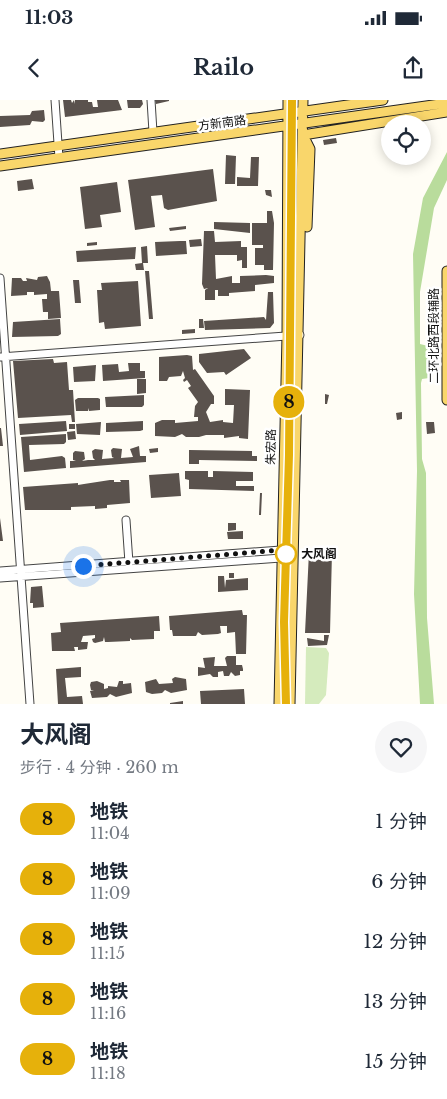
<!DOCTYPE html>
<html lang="zh">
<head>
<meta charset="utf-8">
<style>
	body { margin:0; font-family:"Libre Baskerville","Noto Sans SC",serif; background:#f6f6f7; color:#1f2937; height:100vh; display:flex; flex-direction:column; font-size:19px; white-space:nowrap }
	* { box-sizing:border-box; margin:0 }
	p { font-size:16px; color:#747a83 }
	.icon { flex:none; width:28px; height:28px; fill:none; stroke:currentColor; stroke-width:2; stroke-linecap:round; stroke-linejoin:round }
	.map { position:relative; height:604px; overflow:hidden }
	.sheet { display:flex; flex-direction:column; background:#fff; flex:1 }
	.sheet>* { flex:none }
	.badge { padding:0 10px; border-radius:16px; font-size:18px; line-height:32px }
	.buttons { position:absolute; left:381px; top:15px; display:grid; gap:10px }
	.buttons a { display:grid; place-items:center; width:50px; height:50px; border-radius:50%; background:#fff; box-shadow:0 2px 12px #0003; font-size:25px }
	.you { position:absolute; width:25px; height:25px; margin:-12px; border:4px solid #fff; border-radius:50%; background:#1a73e8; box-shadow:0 0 0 8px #1a73e833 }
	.map>.badge { position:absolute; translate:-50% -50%; box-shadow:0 0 0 2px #fff }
	.round { display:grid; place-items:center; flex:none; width:52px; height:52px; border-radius:26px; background:#f6f6f7 }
	.summary { display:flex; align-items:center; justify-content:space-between; height:85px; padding:0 20px }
	h1 { font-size:24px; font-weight:700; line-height:38px }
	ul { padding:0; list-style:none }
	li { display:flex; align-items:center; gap:15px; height:60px; padding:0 20px }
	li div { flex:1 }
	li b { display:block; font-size:19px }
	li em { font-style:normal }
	li .badge { min-width:55px; font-weight:700; text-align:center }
	.status { display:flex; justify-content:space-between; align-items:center; height:35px; padding:0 25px; background:#fff; direction:ltr }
	.status svg { height:14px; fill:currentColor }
	header { display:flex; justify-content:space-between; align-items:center; height:65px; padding:0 20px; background:#fff; font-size:22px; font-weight:700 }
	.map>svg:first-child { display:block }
</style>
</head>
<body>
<div class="status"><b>11:03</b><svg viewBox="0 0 49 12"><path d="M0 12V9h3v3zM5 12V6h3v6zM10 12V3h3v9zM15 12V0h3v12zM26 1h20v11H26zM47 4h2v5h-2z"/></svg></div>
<header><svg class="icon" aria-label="back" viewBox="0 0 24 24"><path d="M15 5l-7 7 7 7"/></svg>Railo<svg class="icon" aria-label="share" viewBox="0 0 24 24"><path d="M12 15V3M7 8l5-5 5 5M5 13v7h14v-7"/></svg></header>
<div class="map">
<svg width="447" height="604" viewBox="0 0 447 604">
	<rect width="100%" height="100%" fill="#fffdf5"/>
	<path fill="#d5ebbd" d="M306 547 326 548 329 553 326 595 319 604H305Z"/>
	<path fill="#b9dc9c" d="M447 52V80L434 108 420 192V244L428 246 429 278 422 279 421 283 422 359 426 373 427 518 434 604H420L414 494 417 371 413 154 423 98Z"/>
	<path fill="#5a524d" d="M63 0H71L72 3 74 0V4L75 0H88V2H92L93 7H98L97 0H118L122 10 65 17Z
		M127 0H142L143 4 140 8H128Z
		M155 0H169V1L156 4Z
		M44 10 45 20 43 22 32 21 30 25 0 27V16L30 15 32 11Z
		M336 38 337 43 324 45 323 40Z
		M226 55 236 56 235 84H225Z
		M251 57H259L258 86H237V77L250 78Z
		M213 69 217 101 168 110 164 108 162 95 151 96 155 127 135 130 128 80Z
		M32 79 34 89 18 91 17 81Z
		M117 82 121 112 100 115 102 127 85 129 80 87Z
		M265 90H271L272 97 266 95Z
		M267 111H272L274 123 273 170H264V165H255V148H263V145H252V123H267Z
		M214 122 250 123V133L214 129Z
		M186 126V129L170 131 169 128Z
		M204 131H214L215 142 241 141V147H247V168H242V160L237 161V155H215L216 179 232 176V183H240V176L266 175 274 176V183L255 185V191L229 193V196H218V190H215V200H205V190L208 188 204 189 202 184Z
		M201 139 202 146 190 147 189 140Z
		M180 141H186L187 154 156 156 155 142Z
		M97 142V145L87 146V143Z
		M147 146 148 163H143L144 170H136L135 164 142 163 141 147Z
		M136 147 135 159 77 162 76 151Z
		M145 171H149L153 219H149Z
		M47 176 50 182 51 191H59L61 218 48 219V212H43L42 199H47V194L34 195V192H27V195L11 196 12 178H21L23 181H27L26 178 37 180 38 177Z
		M73 180H79L81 203H75Z
		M138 181 141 226 105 229 104 222 99 223 97 190H102L101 183Z
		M268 192H273L274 223 270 228 205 230 204 221 264 217 266 220Z
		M60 219 61 234 58 236 12 237 13 222Z
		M199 219H203L204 228H199Z
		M195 229V233L182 234V230Z
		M244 249 251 258 226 275 224 272 207 273 199 262V254Z
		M187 255 192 256 193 270 195 269 214 296V304H211L206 312 210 322 223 320V322L233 323 234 305H225V289L250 290 248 339 239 338V336L224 338V335H206L199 337H186L182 334 175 337 155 336V323L162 320H175V323L198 321V317H194L195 306 198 302 188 288 191 286 187 280 184 282 183 280 185 278 183 271 181 276 169 277 167 281H159V257Z
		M53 259 54 263 67 262 69 290H73L75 322H72L71 315 18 318 13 261Z
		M128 263H140V271H145V278L103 281 102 265 118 264 119 272 129 271Z
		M96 265 95 281 74 282 73 267Z
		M137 279H146V293L137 294Z
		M325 294 329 295 327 304H325Z
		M144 295V305L142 307H106L105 297Z
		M78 298H98L100 299V310L89 311V308L88 311H76L75 300Z
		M402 312V319L397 320 396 313Z
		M66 321 67 331 20 335 19 324Z
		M143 321V330L140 331 106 332V323Z
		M101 322 100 335 77 334 76 324Z
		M426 322H434L435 333 427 334Z
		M69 324H75V329H69Z
		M0 328H1L3 346H0Z
		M75 331 76 339 68 340 67 332Z
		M66 334V342L64 344 29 345 30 360 62 356 65 358 66 368 24 372 21 337Z
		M139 346 140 356H146V362L70 368V361H76L73 360V353L75 351 84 352 85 359 82 361 88 360H95L93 358 92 351 95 349 103 350 102 359 114 358 112 357 111 350 113 348 122 349 121 358 133 357 130 349Z
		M158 348V352L150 353 149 349Z
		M189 350 252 351V356H257V361L199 360V364H189Z
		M185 371H208V377H213V371L253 372V381H236V386H254V391L189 389V380L185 379Z
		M179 373 181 396 151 398 149 375Z
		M110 380H114V382H121L120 380H129L130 403 107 405V408L95 409V406L71 407V410H25L23 387 78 383V385L84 384Z
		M260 393H262L261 415H259Z
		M0 418 3 441H0Z
		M228 423H236V430L228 431Z
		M243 431V439H228L227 432Z
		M309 452H332L330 533H305Z
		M229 473H234V478H229Z
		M218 476H224L225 488 226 480 248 478V490L218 492Z
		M42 486 44 507 33 508V503H30L31 487Z
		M242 510 243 515H247L246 554H236L235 532 227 533V526H220L221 533 218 534 202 535 198 532 196 536H173L172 530H170L169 516Z
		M159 516 160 531H154V539L132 540 130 538V541L108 542H105L104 537 103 541 95 543 93 542 92 539 95 538V535L83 536 81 542H88L87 549 78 550V547H74L75 551H52L51 533 61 532 60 523Z
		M324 535H329L327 545 308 546 307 538 324 541Z
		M227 556H236V565H242L243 569V571H240V575L235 576 231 572 229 576H224L223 571 218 572V577H213L210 574 198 576V567L205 568 203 558 215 557 214 566H227L225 558Z
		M81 567V577L65 578 67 597 82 596 83 604H58L56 569Z
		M175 577 186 579 187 590 171 593 165 590 162 593 152 594 146 592 145 582 156 579 159 584 173 583 172 579Z
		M97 581 104 584V589L108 588V586L117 587 119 581H123V584L131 583 132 593 116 597 110 594 107 597 92 598 90 591 94 590H91L90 585 91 582Z
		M244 589 245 604H201L200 591Z
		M183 601V604H170V603Z"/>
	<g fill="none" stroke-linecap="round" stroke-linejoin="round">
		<g stroke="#444" stroke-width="9">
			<path id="minor" d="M55 0 59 58
				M151 0 153 32
				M0 178 30 604
				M0 257 300 235
				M126 420 129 463
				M0 471 281 450
				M0 478 281 458"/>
		</g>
		<g stroke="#222" stroke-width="11">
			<path id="major" d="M0 54 383 0
				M0 66 447 3
				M307 127 310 49 303 35 447 12
				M447 171V300
				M279 604 287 235 288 0
				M290 604 303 0"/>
		</g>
		<use href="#minor" stroke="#fff" stroke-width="7"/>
		<use href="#major" stroke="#f9d66b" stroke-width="9"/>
	</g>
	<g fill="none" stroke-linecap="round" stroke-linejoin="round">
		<g stroke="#fff" stroke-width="11">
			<path id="line" d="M286 604 284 522 289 355 292 0"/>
		</g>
		<use href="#line" stroke="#e6b10b" stroke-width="8"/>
		<path stroke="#111" stroke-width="5" stroke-dasharray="0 9" d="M83 466 281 450 286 454"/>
	</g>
	<circle fill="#fff" stroke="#e6b10b" stroke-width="2.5" cx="286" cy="454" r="10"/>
	<g text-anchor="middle" stroke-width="5" stroke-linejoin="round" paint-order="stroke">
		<g font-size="12" fill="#111" stroke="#fff">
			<text transform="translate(222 23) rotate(-7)" y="4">方新南路</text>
			<text transform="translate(434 236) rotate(-90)" y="4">二环北路西段辅路</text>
			<text transform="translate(271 347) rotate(-89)" y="4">朱宏路</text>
		</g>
		<g font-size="12" font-weight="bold" fill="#111" stroke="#fff" text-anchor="start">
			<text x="301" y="458">大风阁</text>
		</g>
	</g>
</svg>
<div class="buttons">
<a><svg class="icon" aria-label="locate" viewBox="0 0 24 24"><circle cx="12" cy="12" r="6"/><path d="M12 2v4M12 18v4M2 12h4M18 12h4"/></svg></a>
</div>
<div class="you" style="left:83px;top:466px"></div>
<b class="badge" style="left:289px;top:302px;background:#e6b10b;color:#111">8</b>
</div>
<section class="sheet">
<div class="summary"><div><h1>大风阁</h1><p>步行 · 4 分钟 · 260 m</p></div><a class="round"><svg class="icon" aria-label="heart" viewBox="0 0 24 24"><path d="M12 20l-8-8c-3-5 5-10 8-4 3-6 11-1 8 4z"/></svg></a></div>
<ul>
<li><span class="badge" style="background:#e6b10b;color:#111">8</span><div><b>地铁</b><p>11:04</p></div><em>1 分钟</em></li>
<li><span class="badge" style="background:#e6b10b;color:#111">8</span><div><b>地铁</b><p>11:09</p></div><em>6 分钟</em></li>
<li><span class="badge" style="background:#e6b10b;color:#111">8</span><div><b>地铁</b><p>11:15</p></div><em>12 分钟</em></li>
<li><span class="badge" style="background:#e6b10b;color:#111">8</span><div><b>地铁</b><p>11:16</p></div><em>13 分钟</em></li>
<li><span class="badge" style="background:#e6b10b;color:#111">8</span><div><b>地铁</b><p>11:18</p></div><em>15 分钟</em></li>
</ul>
</section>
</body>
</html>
